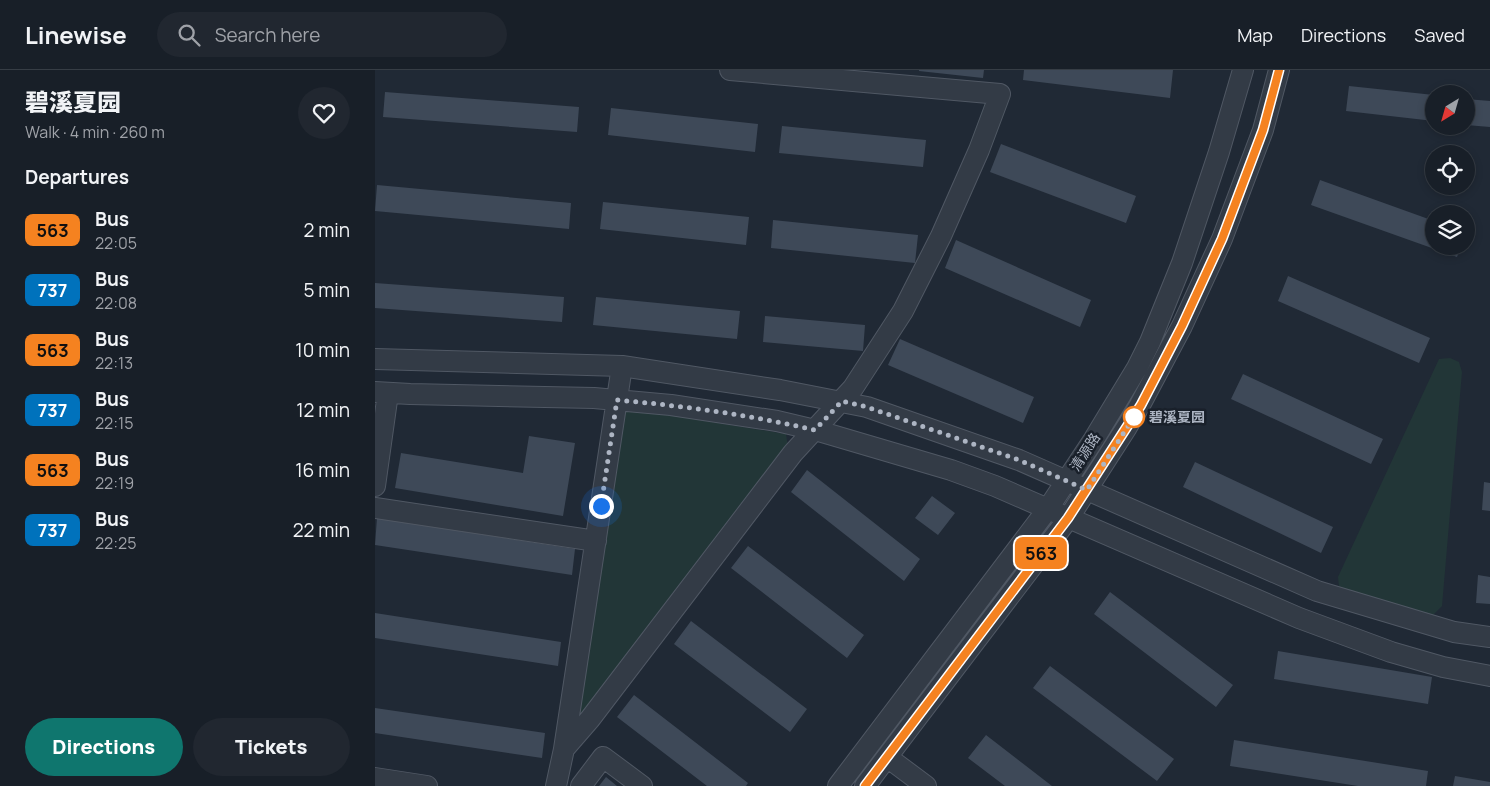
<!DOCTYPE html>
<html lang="en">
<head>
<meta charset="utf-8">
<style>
	body { margin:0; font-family:Manrope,"Noto Sans SC",sans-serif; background:#212730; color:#f1f3f6; height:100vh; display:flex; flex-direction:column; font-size:19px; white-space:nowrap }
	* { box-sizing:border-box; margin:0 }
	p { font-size:16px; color:#9fa2a8 }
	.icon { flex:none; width:28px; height:28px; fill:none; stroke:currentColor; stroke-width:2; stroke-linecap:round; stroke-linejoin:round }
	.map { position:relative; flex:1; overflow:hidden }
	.sheet { display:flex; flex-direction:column; background:#181f28; width:375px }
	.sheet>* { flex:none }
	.badge { padding:0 10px; border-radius:8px; font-size:18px; line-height:32px }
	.needle { width:32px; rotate:217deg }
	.buttons { position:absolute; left:1050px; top:15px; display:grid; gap:10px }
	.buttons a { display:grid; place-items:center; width:50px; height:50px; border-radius:50%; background:#181f28; box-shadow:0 2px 8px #0003,0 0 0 1px #363d45; font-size:25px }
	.you { position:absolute; width:25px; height:25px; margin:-12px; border:4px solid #fff; border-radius:50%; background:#1a73e8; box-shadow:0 0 0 8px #1a73e833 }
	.map>.badge { position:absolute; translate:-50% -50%; box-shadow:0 0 0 2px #fff }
	h2 { padding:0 25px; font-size:19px; line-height:45px }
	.round { display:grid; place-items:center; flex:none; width:52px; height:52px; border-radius:26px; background:#212730 }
	.headline { display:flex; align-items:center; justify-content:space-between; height:85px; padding:0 25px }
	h1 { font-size:24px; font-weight:800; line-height:38px }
	.button { display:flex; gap:10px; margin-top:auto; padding:10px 25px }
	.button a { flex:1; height:58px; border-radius:30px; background:#0f766e; color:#fff; font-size:20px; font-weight:800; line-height:58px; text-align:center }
	.button a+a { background:#212730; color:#f1f3f6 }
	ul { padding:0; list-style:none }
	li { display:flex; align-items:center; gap:15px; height:60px; padding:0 25px }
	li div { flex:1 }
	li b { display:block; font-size:19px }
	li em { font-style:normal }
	li .badge { min-width:55px; font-weight:700; text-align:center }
	header { display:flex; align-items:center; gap:30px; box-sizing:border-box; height:70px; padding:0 25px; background:#181f28; border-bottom:1px solid #363d45 }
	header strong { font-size:24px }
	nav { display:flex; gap:28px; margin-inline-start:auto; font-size:18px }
	.search { width:350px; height:45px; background:#212730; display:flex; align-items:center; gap:12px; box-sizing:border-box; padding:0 18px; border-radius:28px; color:#9fa2a8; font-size:19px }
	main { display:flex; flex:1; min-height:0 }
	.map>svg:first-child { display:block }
</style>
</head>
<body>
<header>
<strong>Linewise</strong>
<div class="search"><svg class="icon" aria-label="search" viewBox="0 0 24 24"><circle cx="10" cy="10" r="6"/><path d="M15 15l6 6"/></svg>Search here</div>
<nav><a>Map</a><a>Directions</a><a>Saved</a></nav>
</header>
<main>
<section class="sheet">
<div class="headline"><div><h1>碧溪夏园</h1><p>Walk · 4 min · 260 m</p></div><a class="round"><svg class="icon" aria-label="heart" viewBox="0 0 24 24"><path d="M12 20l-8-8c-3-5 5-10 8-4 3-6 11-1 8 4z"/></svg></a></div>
<h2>Departures</h2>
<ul>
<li><span class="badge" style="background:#f58220;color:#111">563</span><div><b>Bus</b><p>22:05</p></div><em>2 min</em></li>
<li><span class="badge" style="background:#0072bc;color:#fff">737</span><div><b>Bus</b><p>22:08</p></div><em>5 min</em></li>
<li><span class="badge" style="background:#f58220;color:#111">563</span><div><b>Bus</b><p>22:13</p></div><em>10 min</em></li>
<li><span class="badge" style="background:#0072bc;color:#fff">737</span><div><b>Bus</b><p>22:15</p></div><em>12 min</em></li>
<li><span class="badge" style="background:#f58220;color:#111">563</span><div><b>Bus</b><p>22:19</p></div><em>16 min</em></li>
<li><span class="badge" style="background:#0072bc;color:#fff">737</span><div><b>Bus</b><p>22:25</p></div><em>22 min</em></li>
</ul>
<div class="button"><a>Directions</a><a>Tickets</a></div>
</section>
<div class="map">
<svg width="1115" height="716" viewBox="0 0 1115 716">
	<rect width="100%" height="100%" fill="#202935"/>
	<path fill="#223637" d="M1075 288 1084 292 1087 302 1067 536 1057 546 970 520 964 516 963 507 1064 289Z
		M269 341 411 364 413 377 206 645 204 635 250 342Z"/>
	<path fill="#3e4958" d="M544 0H609L608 8 544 1Z
		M649 0H798L795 28 648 10Z
		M974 16 1059 25V51L971 41Z
		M10 22 204 37 202 62 8 47Z
		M1091 29 1115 31V57L1091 55Z
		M236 38 383 54 380 82 233 65Z
		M407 56 551 70 548 97 404 83Z
		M626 74 761 126 751 153 615 102Z
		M945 110 1059 151V176H1086L1082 187 936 135Z
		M2 115 196 133 194 159 0 141Z
		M228 132 374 147 371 175 225 159Z
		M398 150 543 165 540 193 396 178Z
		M581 170 716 230 705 257 570 198Z
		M913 206 1055 268 1044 293 903 231Z
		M0 213 189 227 187 252 0 238Z
		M221 227 365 241 362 269 218 255Z
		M390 246 490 255 488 281 388 272Z
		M525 269 659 327 648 353 513 295Z
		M868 304 1008 369 996 394 856 329Z
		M154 366 200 373 188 446 20 418 26 383 148 403Z
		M820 392 958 457 946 483 808 417Z
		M432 400 545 489 529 511 416 422Z
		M1109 412 1115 413V441L1107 440Z
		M557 426 580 443 563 465 540 448Z
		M2 448 200 479 197 505 0 475Z
		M373 476 489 565 472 588 356 498Z
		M1103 505 1115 507V534L1101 533Z
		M735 522 858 615 841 637 719 544Z
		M0 543 186 572 183 596 0 568Z
		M316 551 432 639 415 662 299 574Z
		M903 581 1057 607 1053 634 899 609Z
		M675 596 799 689 782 711 658 618Z
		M259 625 373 713 371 716H332L242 647Z
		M0 638 170 663 167 688 0 663Z
		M611 665 677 716H630L593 688Z
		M859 670 1053 701 1051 716H983L855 696Z
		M1080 706 1115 712V716H1078Z
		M231 707 242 716H224Z"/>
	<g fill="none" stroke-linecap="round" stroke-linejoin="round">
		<g stroke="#505864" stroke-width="22">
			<path id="minor" d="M0 289 247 296 405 320 492 337 644 390 942 521 1079 562 1115 567
				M0 322 35 324 219 328 296 335 402 351 440 360 576 400 620 416 924 548 1016 582 1068 597 1115 606
				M0 416 13 323
				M0 438 221 471
				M189 679 247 296
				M512 687 551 716
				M0 708 52 716
				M181 716 189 679 215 649 418 383 478 318 528 241 566 166 604 80 625 24 355 0
				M206 716 228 687 267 716
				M463 716 672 440 719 369 762 298 775 272 807 193 844 82 868 0
				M490 716 693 449 752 357 765 335 807 256 847 169 888 60 904 0"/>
		</g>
		<use href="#minor" stroke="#333b46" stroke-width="20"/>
	</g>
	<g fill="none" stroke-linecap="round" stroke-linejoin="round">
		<g stroke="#fff" stroke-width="11">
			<path id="line" d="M490 716 693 448 766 335 807 256 847 169 888 60 904 0"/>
		</g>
		<use href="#line" stroke="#f58220" stroke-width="8"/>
		<path stroke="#adb5c3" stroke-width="5" stroke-dasharray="0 9" d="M226 436 242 330C309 336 375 345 440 360L467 331 492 337 644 390 712 420 759 347"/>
	</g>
	<circle fill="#fff" stroke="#f58220" stroke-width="2.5" cx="759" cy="347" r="10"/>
	<g text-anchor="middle" stroke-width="5" stroke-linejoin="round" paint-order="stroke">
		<g font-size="14" font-weight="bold" fill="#adb5c3" stroke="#19202a" text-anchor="start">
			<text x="774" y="352">碧溪夏园</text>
		</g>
		<g font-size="14" fill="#adb5c3" stroke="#19202a">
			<text transform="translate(710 382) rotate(-57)" y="5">清源路</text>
		</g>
	</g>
</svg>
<div class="buttons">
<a><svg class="needle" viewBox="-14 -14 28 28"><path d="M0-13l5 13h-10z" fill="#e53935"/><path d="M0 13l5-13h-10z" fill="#9fa2a8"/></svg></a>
<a><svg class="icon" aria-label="locate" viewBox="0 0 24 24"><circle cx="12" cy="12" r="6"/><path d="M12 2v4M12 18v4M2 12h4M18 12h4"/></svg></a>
<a><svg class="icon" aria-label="layers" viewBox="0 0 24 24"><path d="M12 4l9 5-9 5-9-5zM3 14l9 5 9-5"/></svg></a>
</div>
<div class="you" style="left:226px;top:436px"></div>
<b class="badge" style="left:666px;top:483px;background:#f58220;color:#111">563</b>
</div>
</main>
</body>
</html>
